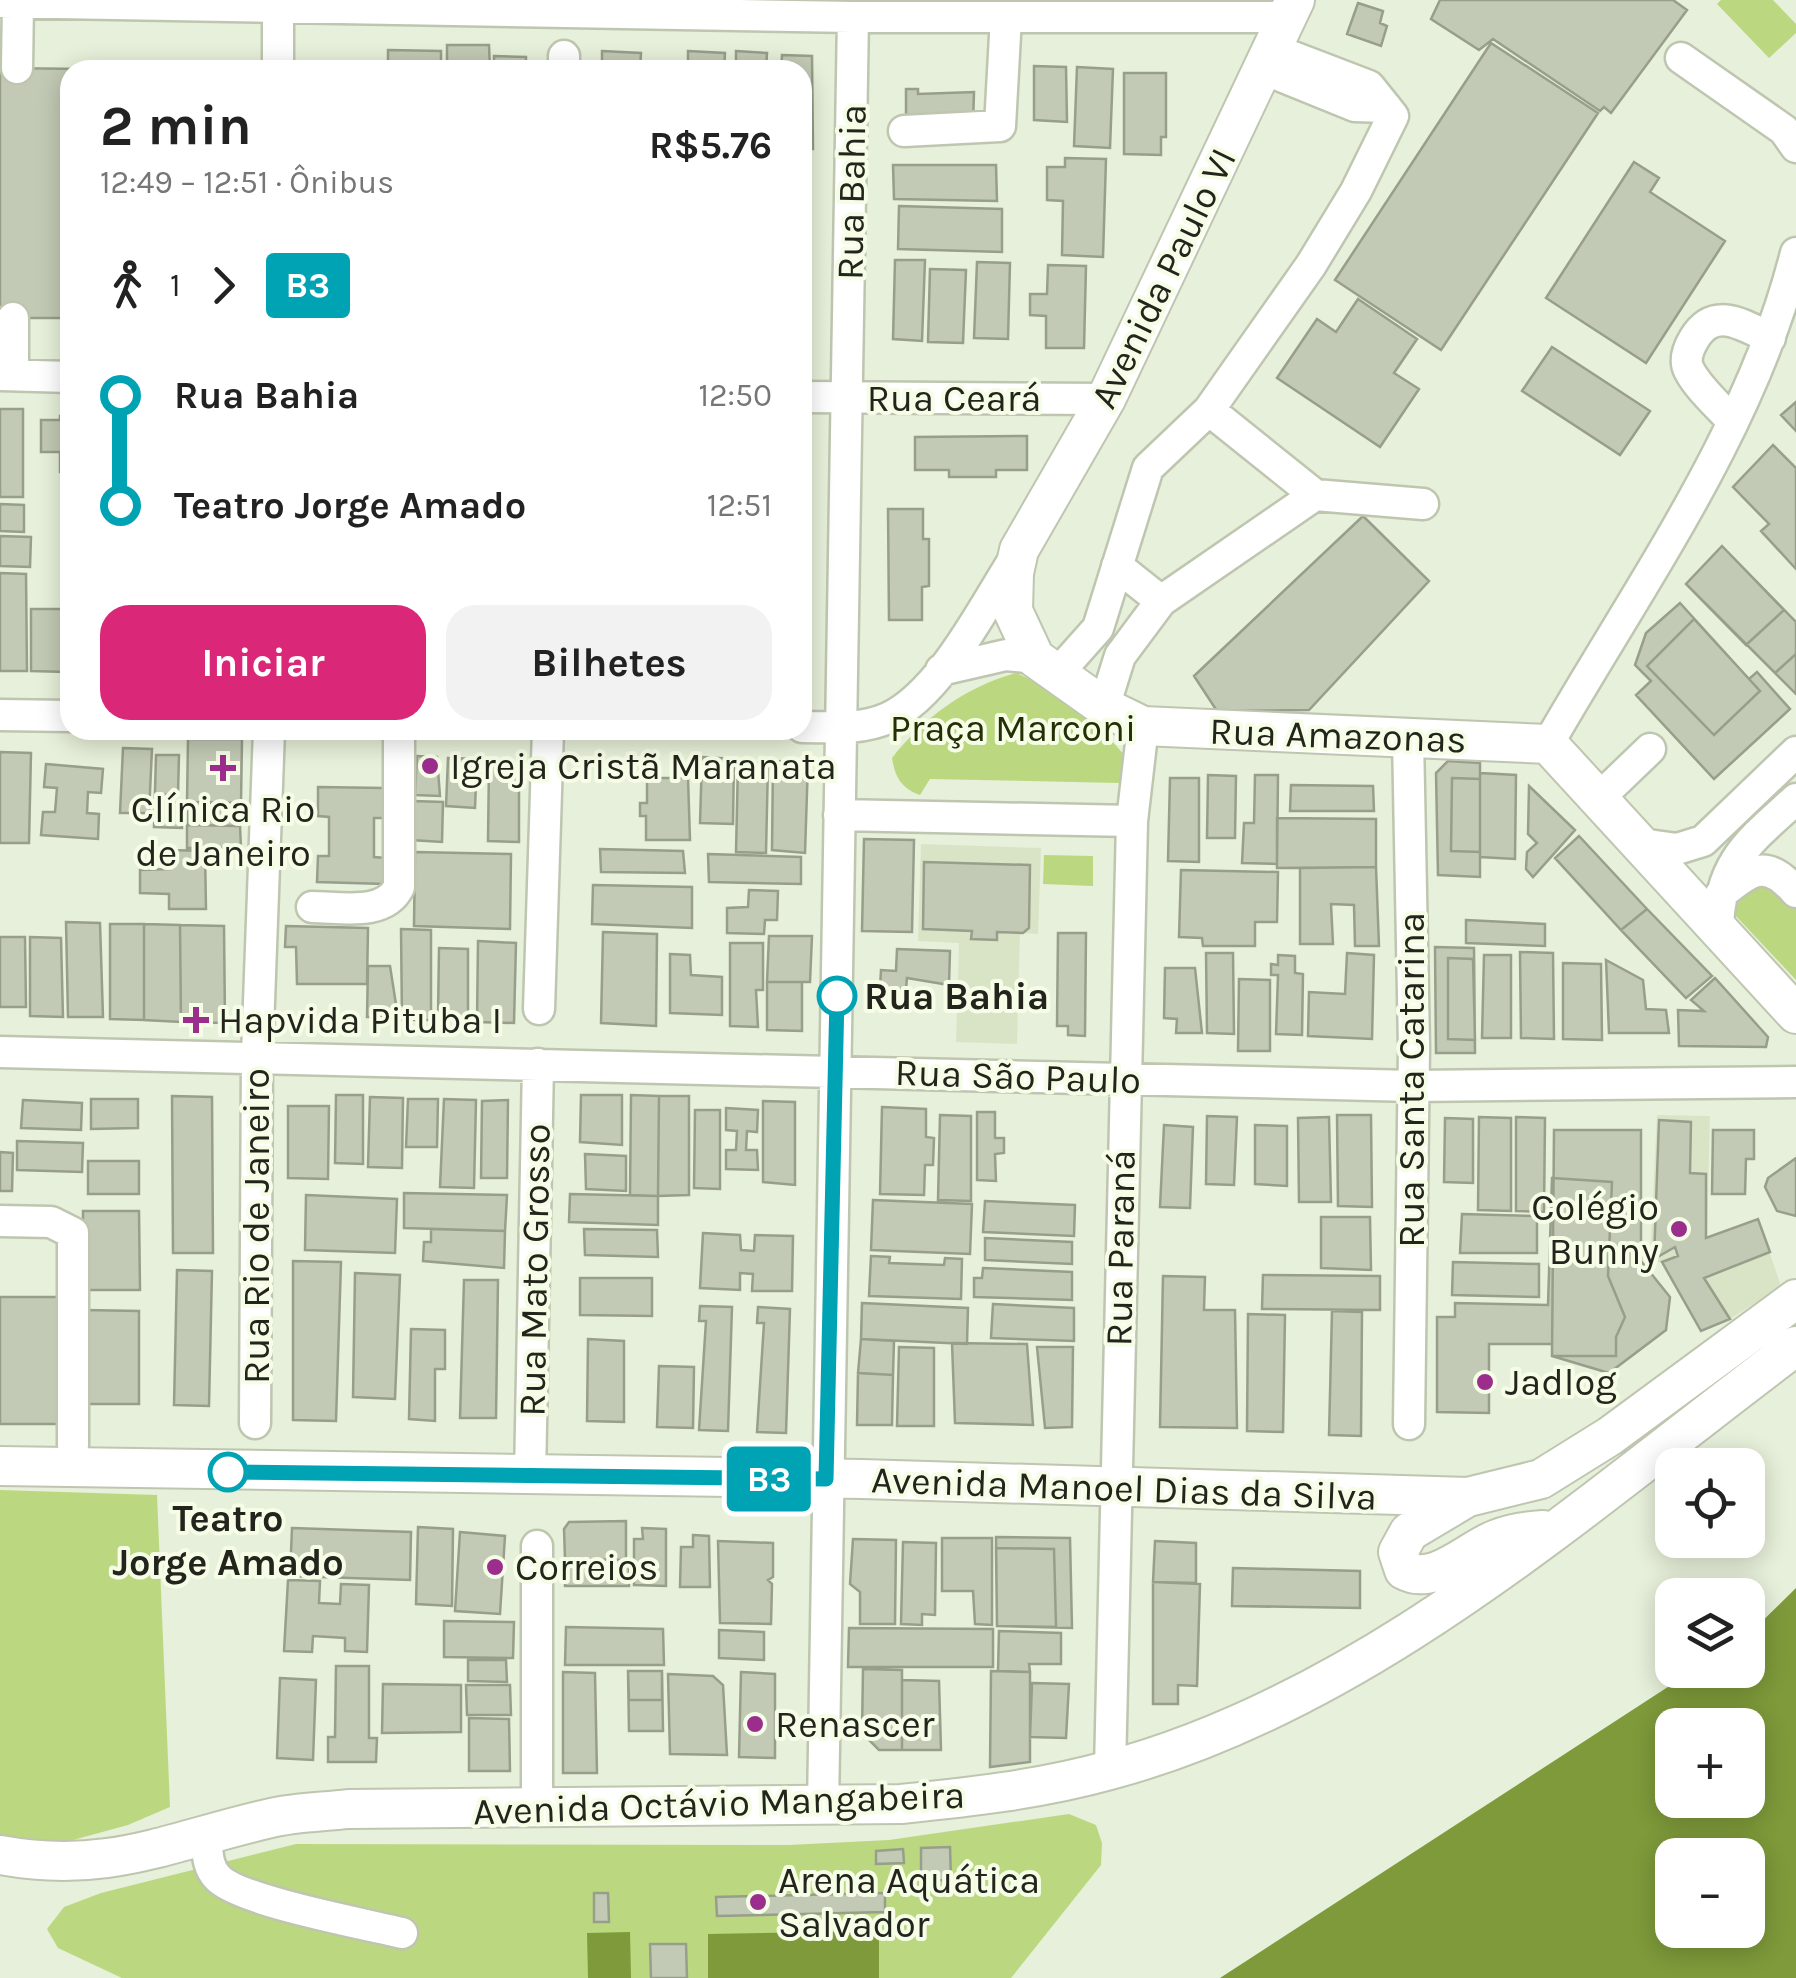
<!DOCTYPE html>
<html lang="pt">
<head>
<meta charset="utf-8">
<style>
	body { margin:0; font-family:Karla,sans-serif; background:#f2f2f2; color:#222; height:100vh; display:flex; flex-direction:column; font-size:38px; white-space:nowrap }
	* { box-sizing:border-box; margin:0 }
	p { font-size:32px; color:#767676 }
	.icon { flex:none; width:55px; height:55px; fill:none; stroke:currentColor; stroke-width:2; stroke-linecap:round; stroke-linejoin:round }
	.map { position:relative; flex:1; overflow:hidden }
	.drawer { position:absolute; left:60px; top:60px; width:752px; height:680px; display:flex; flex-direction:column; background:#fff; border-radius:30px; box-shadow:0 5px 25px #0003 }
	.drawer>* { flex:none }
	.badge { padding:0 20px; border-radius:8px; font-size:35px; line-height:65px }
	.tools { position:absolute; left:1655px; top:1448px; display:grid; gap:20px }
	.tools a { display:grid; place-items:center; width:110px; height:110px; border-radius:20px; background:#fff; box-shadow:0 5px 25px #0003; font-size:50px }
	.map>.badge { position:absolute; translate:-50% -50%; box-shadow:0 0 0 5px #fff }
	.legs { display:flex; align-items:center; gap:15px; height:110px; padding:0 40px; font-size:32px }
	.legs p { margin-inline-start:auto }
	.summary { display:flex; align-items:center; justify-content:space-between; height:170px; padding:0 40px }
	h1 { font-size:55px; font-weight:700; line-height:75px }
	.action { display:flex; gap:20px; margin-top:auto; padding:20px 40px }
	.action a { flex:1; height:115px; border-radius:30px; background:#db2777; color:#fff; font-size:40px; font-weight:700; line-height:115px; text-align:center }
	.action a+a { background:#f2f2f2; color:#222 }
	ul { padding:0 40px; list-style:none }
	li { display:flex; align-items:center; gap:35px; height:110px; font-size:38px }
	li i { display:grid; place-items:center; width:15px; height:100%; margin:0 12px; background:currentColor }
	li i::after { content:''; width:25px; height:25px; margin:-12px; border:8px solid; border-radius:50%; background:#fff }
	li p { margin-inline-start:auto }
	li:first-child i { background:linear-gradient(#0000 50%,currentColor 0) }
	li:last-child i { background:linear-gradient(currentColor 50%,#0000 0) }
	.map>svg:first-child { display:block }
</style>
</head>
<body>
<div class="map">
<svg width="1796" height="1978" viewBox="0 0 1796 1978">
	<rect width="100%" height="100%" fill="#e7f0da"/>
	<path fill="#d9e4c7" d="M921 844 1041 848 1038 934 1020 933 1017 1044 956 1042 959 943 918 941Z
		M1657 1115 1710 1116 1707 1237 1758 1219 1781 1286 1730 1319 1701 1331 1662 1263 1650 1259Z"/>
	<path fill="#bbd880" d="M1721 0H1773L1796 24V33L1769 58 1717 4Z
		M1016 673C1059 690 1101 725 1129 761L1127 790 1119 783 930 779 920 795C901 788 895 777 892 758 923 718 967 686 1016 673Z
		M1044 855 1093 856V886L1043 884Z
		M1760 882 1776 887 1796 907V980L1735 915 1738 896Z
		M0 1490 157 1495 170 1807 128 1825 62 1843 0 1838Z
		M1069 1814 1096 1825 1102 1843 1101 1865 1011 1978H122L58 1948 47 1929 64 1907 101 1893 296 1844 789 1845 889 1840Z"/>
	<path fill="#7e9a3a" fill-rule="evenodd" d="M1796 1588V1978H1220L1694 1670H1748V1635ZM1672 1725H1748V1800H1672ZM1672 1855H1748V1930H1672Z
		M879 1931V1978H708V1934Z
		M630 1932 631 1978H588L587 1933Z"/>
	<path fill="#c2c9b4" stroke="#979e8a" stroke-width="2.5" d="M1440 0H1673L1687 10 1611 113 1604 107 1600 111 1493 39 1479 50 1431 19Z
		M1358 3 1383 11 1380 23 1387 26 1381 46 1347 34Z
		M1491 43 1598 113 1441 350 1335 280Z
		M447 45H489L490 70H447Z
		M388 50 441 51V70H388Z
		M602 51 641 53 640 70H602Z
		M688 51 725 53 724 70H688Z
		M736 51 767 53 766 70H736Z
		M782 55 812 56 813 149H802V70H781Z
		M494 56 526 57V70H494Z
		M1034 66 1066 67 1067 122 1034 120Z
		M1077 67 1113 69 1110 148 1074 146Z
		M0 68 169 70H70V318H0Z
		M1124 73H1166V137H1161V155L1124 154Z
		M906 89H918V94L974 92 973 124H906Z
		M1065 158 1106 159 1103 257 1062 255 1063 201 1047 200V167H1065Z
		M1634 162 1659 178 1650 192 1725 241 1646 363 1546 298Z
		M893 165H996L997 201 894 199Z
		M899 206 1002 209V252L898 249Z
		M895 260H925L922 341 893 339Z
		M977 262 1010 263 1008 339 974 338Z
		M1048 265 1086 266 1084 348H1046V316L1030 315V294H1047Z
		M802 269H810V299H802Z
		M930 269 966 270 963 343 928 342Z
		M1358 299 1417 339 1394 373 1419 389 1380 447 1277 378 1317 319 1336 332Z
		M1552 347 1650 411 1620 455 1522 391Z
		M1796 402V431L1781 415Z
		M0 409H23V497H0Z
		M60 416H70V478L60 472V452H41V420H60Z
		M1027 436V470H996V477H949V470H915V437Z
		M1773 445 1796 468V569L1761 531 1769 524 1733 487Z
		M0 504 24 505V532L0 531Z
		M888 509H923V539H929V586L922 587V620H889Z
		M1363 516 1429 581 1309 710 1217 711 1194 676Z
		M0 536 31 537 30 567 0 566Z
		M1722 546 1796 622V694L1686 584Z
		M1722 546 1796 622V654L1775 673 1686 584Z
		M1722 546 1784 610 1746 645 1686 584Z
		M0 573 26 574 27 671H0Z
		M1680 603 1749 679 1757 672 1790 709 1714 779 1636 695 1651 681 1635 665 1646 633Z
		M31 609H67V672L31 671Z
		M802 612H809L810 635H802Z
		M1694 619 1760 691 1714 735 1647 666Z
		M802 635H810V686H802Z
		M188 739H242L241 803 187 802Z
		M123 748 152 749 149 813H120Z
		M0 752 31 753 29 843H0Z
		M156 755H179L178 794 164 795 165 802 181 803 182 828 154 827Z
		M417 756 437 757 440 796 415 795Z
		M702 757 734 759 733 824 700 823Z
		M448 758 477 759 475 808 446 806Z
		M773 761 808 762 805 853 772 850Z
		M1448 761 1480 763V877L1438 875 1436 773Z
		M738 762 768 763 766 853 736 852Z
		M46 764 103 769 101 793 88 792 87 813 99 814 98 839 41 835 43 812H55L57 788 44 787Z
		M489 765 519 766V842L488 841Z
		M1480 773 1516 775 1515 859 1480 857Z
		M1208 775 1236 776 1235 838H1207Z
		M1255 775H1278L1277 864 1242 863 1244 823H1254Z
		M647 778H688L690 840H646V816H640V803H647Z
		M1170 778H1199V862L1168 861Z
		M1452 778 1480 779V852L1451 851Z
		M1291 785 1373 786 1374 811H1290Z
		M1529 786 1575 830 1533 877 1526 869 1527 852 1537 843 1528 834Z
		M318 787 384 788 383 818H374V857L386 858 385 884 317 882 318 856H329V817L318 816Z
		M413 801 443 802 442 842 411 840Z
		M187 802 241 803 240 826 187 825Z
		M1277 818 1376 819V867L1277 868Z
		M187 825 240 826 241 848H187Z
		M1579 836 1647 909 1621 930 1555 858Z
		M864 839 914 840 912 932 862 931Z
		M600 849 683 851 685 873 601 872Z
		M169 850 205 851 206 909H169V894L140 893V870L169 869Z
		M415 852 511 854 510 929 414 926Z
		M708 854 801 857V884L709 882Z
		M924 862 1030 865 1029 928 1023 933 997 932V940L971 939 972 931 923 929Z
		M1376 867 1379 946H1355L1354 905 1331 904 1333 944H1300V868Z
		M1181 870 1278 872 1277 922H1255V946H1203L1202 938 1179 937Z
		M593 885 692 887V928L592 924Z
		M749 890 778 891 777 920H765L764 934 727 933V908L748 907Z
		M1647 909 1712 976 1686 998 1621 930Z
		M1466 920 1545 924V946L1466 943Z
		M66 922 100 923 103 1017H68Z
		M110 924H144V1020L110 1019Z
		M144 924 180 925 181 1022 144 1020Z
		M180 925 224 926 225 1023 181 1022Z
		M286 926 368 928 367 984H297L296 947H285Z
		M401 929 431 930V1020H402Z
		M603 932 657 934 656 1026 601 1023Z
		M1058 933H1086L1085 1036 1068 1035V1026H1057Z
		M769 936H812L810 982H767Z
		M0 937H25L26 1007H0Z
		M30 937 61 938 63 1017 30 1016Z
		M478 941 516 943 514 1023 477 1022Z
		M730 943H763V990H756L758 1027 730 1026Z
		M1435 947 1474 948 1475 1053H1436Z
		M439 948 468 949V1018L438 1017Z
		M897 949 950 951 949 985 907 978 906 989 880 988 881 970 896 971Z
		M1520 952 1553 953 1554 1039 1521 1038Z
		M1206 953H1233L1234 1034 1207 1033Z
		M1347 953 1374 955 1372 1039 1308 1036 1309 992 1345 994Z
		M670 954 690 955 691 975 722 977V1015L670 1013Z
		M1278 955 1295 956V973L1303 974 1302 1035 1276 1034 1278 975H1271V964L1278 965Z
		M1484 955H1511V1038H1482Z
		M1448 958 1473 959 1475 1040 1448 1039Z
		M1606 960 1643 980 1646 1009 1666 1010 1669 1033H1609Z
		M1563 963 1601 964 1602 1040 1563 1039Z
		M368 966H390L398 1017H367Z
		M1165 968H1195L1202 1033H1176L1177 1019 1164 1018Z
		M1715 978 1768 1037 1766 1047 1679 1046 1678 1010 1704 1011 1691 1000Z
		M1239 979 1270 980V1051H1238Z
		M767 982H802V1031L767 1030Z
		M336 1095H363V1164L335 1163Z
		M581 1095H622V1145L580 1142Z
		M631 1095 659 1096 658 1196 630 1195Z
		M172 1096 212 1097 213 1253H173Z
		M659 1096H689V1195L658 1196Z
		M370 1097 403 1098 402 1168 368 1167Z
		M91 1099H138V1128L91 1129Z
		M408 1099H438L437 1147H406Z
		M444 1099 476 1100 474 1188 440 1187Z
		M23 1100 82 1103 81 1130 21 1128Z
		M508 1100 507 1178H481L482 1101Z
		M763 1101 795 1102V1185L763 1182Z
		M288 1106H329L328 1179 288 1178Z
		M882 1107 926 1109V1137L934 1138 933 1165H925L924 1195 880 1194Z
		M726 1108 758 1110 757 1132 747 1131 746 1150H757L758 1170 726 1169V1150H736L737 1131 726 1130Z
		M695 1110H720V1189L694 1188Z
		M977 1112H995V1138H1004V1153L995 1154 996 1181 977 1180Z
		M940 1115 971 1116V1201L938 1200Z
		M1337 1115H1371L1372 1207 1338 1206Z
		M1207 1116 1237 1117 1234 1185 1206 1184Z
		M1329 1117 1331 1202H1299L1298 1118Z
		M1479 1117 1511 1118V1211L1478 1210Z
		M1516 1117 1545 1118 1544 1212 1516 1211Z
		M1445 1118 1473 1119V1183L1444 1182Z
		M1659 1120 1691 1122 1690 1173 1706 1174V1238L1758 1219 1770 1252 1704 1278 1730 1319 1701 1331 1662 1262 1678 1256 1675 1247 1654 1259Z
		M1164 1125 1193 1127 1190 1208 1160 1207Z
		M1255 1125 1287 1126V1186L1255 1184Z
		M1554 1130H1641V1261L1670 1297 1666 1330 1609 1373 1552 1356Z
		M1713 1130H1754V1159H1746L1745 1194H1712Z
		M17 1141 83 1143 82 1172 17 1170Z
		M0 1152 13 1153 12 1191H0Z
		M585 1154 626 1156V1191L586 1189Z
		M1796 1158V1216L1777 1211 1765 1187 1768 1178Z
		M88 1161H139V1194H88Z
		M1552 1178 1612 1182 1608 1276 1625 1317 1616 1337V1356H1552V1344H1489V1413L1437 1412V1317H1455V1303L1548 1305Z
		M404 1193 507 1195 505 1231 404 1228Z
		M570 1194 658 1196V1225L569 1222Z
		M306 1195 397 1199 395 1253 305 1250Z
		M873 1200 972 1204 970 1254 871 1250Z
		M985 1201 1075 1205 1074 1236 983 1232Z
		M83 1211H139L140 1290H83Z
		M1462 1214 1537 1216V1253H1460Z
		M1321 1217H1370L1371 1270 1321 1268Z
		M431 1229 505 1231 504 1268 423 1261 424 1242H431Z
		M584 1229 657 1230 658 1257 585 1255Z
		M703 1233 740 1235 741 1250 754 1251 755 1235 793 1236 792 1291H752L753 1274 740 1273V1290L700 1288Z
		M985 1238 1072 1242V1264L985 1260Z
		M871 1256 890 1257 889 1263 944 1265 945 1258 962 1259 961 1299 869 1296Z
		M293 1261 341 1262 336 1421 293 1420Z
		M1453 1262 1539 1264V1297L1452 1295Z
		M983 1268 1072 1272V1300L974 1297V1278H982Z
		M177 1270 212 1271 209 1406 174 1405Z
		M355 1273 400 1275 395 1399 353 1397Z
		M1263 1275 1380 1276V1310L1262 1309Z
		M1163 1276 1205 1277 1204 1310H1235L1237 1428 1160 1427Z
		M580 1278H652V1316L580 1315Z
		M464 1280H498L496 1418H460Z
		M0 1297H62L63 1424H0Z
		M862 1303 968 1308 967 1344 861 1339Z
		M993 1304 1074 1308V1341L991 1338Z
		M700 1306 732 1307 728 1431 699 1430 706 1321H699Z
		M758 1307 790 1309 786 1433 757 1432 764 1323H757Z
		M84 1310 139 1311V1404H84Z
		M1332 1311 1362 1312 1361 1436 1329 1435Z
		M1248 1314 1285 1315 1283 1432 1247 1431Z
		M411 1329 445 1330V1369H435V1421L409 1419Z
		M588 1339 624 1341V1422L587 1421Z
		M861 1339 894 1341 893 1375 858 1373Z
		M952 1343 1027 1344 1033 1425 955 1423Z
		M899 1347 934 1348V1426H897Z
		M1037 1347H1073L1072 1427 1045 1428Z
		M659 1366 694 1367 693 1428 657 1427Z
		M858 1373 893 1375 892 1425H857Z
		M626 1521V1560L565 1559 564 1529 569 1522Z
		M418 1527 453 1529 452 1606 416 1604Z
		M292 1528 411 1532 410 1580 290 1576Z
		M642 1528 666 1529V1586L634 1585V1539H643Z
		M460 1532 505 1536 500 1614 455 1611Z
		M693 1535 709 1536 710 1587H680L681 1547H693Z
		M996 1537 1070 1538 1072 1628 997 1626Z
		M942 1538H992V1625L975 1624 973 1591H942Z
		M853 1539 896 1540 895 1624H860V1592L850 1584Z
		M718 1541 773 1543V1577L768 1580 772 1584 771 1624 720 1623Z
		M1155 1541 1196 1543V1583L1153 1582Z
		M903 1542 936 1543 935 1615 922 1614V1625L901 1624Z
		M996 1548 1054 1549 1056 1627 997 1626Z
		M565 1563H629V1586H565Z
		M1233 1568 1360 1571V1608L1232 1606Z
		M288 1580 320 1581 319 1603 340 1604 341 1584 369 1585 367 1652 345 1651V1638L313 1636 312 1652 284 1651Z
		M1153 1582 1200 1584 1197 1686 1178 1685V1704H1153Z
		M444 1621 514 1622 513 1658 444 1657Z
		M566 1627 663 1629 664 1665H565Z
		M849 1628 993 1629V1667H848Z
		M719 1630 764 1632V1660L719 1658Z
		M999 1631 1061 1633V1664H1029L1030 1672 998 1671Z
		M468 1660H506L507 1682 468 1681Z
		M336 1666H369V1738H377L376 1762H328V1737H335Z
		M863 1669 902 1670V1750H879L862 1733Z
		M628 1671H662V1700H629Z
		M628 1671H662L663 1731H629Z
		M991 1671 1030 1672V1762L990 1767Z
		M563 1672 595 1673 597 1773H563Z
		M741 1672 775 1674V1758L739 1757Z
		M668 1674 713 1676 723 1685 727 1755 670 1754Z
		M280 1678 316 1680 313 1760 277 1758Z
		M902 1680 939 1681 941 1750H902Z
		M1032 1683 1069 1684 1066 1738 1030 1737Z
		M383 1684 461 1685V1732L382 1733Z
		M466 1685H510L511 1715H467Z
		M469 1718 509 1719 510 1771H469Z
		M950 1847 951 1880 921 1881V1848Z
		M903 1849 904 1863 876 1864V1851Z
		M594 1893H608L609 1922H594Z
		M885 1893V1912L717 1916 716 1897Z
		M650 1944H686L687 1978H651Z"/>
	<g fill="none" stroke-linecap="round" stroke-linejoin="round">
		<g stroke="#bec6b0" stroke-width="35">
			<path id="minor" d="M0 2 853 17H1289
				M1681 58 1784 130 1796 147
				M17 68 18 2
				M278 70V9
				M564 70V56
				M1266 70 1355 106 1386 107
				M904 131 1000 126 1006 17
				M13 318V375
				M0 375 70 377
				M802 397 1106 399
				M1209 410 1311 265 1356 191 1393 116 1369 86 1275 50
				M1731 420C1718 405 1698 388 1689 370 1684 360 1688 349 1694 339 1714 306 1742 324 1770 338
				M1117 566 1161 601
				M941 670 1006 655 1035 658
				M1057 674 1098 628 1148 468 1209 410 1315 495 1423 504
				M1104 707 1120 656 1161 601 1315 495
				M0 715 70 716
				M802 727C831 727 861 730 888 718 942 693 986 602 1018 553
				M1408 737 1414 1047 1409 1424
				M1548 744C1638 587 1751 432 1796 253
				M1598 799 1650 749
				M839 815 1132 821
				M1641 844 1677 849 1703 841 1796 752
				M1721 894C1752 869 1766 858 1796 892
				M312 907C341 907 384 917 399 887V730
				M1718 929C1719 862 1750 841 1796 799
				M539 1009 548 730
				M0 1052 1413 1086 1796 1082
				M0 1221 51 1222 73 1233V1445
				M255 1423 257 1056 269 730
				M530 1477 538 1064
				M1110 1770 1132 821 1143 726
				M823 1807 853 17
				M537 1810V1546
				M206 1835C208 1851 206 1866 218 1878 240 1901 366 1924 402 1933"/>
		</g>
		<g stroke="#bec6b0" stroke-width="42">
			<path id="major" d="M1295 0 1106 399 1019 550 1014 573 1013 611 1035 658 1104 707 1143 726 1548 744 1796 1014
				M0 1466 862 1479 1468 1497 1541 1479 1610 1436 1796 1299
				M1466 1498 1409 1532 1398 1552 1404 1570C1434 1587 1469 1549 1497 1539 1512 1533 1527 1531 1543 1530
				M0 1855C108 1875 169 1841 271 1818 296 1812 323 1812 348 1809L901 1804C971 1797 1042 1789 1110 1770 1368 1701 1586 1503 1796 1346"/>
		</g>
		<use href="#minor" stroke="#fff" stroke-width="30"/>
		<use href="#major" stroke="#fff" stroke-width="38"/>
	</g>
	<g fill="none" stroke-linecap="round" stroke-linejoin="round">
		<g stroke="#fff" stroke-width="22">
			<path id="line-1" d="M228 1472 826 1479 837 996"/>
		</g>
		<use href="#line-1" stroke="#00a3b4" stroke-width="15"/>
	</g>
	<g fill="#9b2e8d" stroke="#f5fde7" stroke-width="4">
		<circle cx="430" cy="766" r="10"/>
		<path d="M218 753h10v10h10v10h-10v10h-10v-10h-10v-10h10z"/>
		<path d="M191 1005h10v10h10v10h-10v10h-10v-10h-10v-10h10z"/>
		<circle cx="1679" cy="1229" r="10"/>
		<circle cx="1485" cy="1382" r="10"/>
		<circle cx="495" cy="1567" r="10"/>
		<circle cx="755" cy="1724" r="10"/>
		<circle cx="758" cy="1902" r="10"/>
	</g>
	<g fill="#fff" stroke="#00a3b4" stroke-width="5">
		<circle cx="837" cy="996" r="18"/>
		<circle cx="228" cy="1472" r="18"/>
	</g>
	<g text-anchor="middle" stroke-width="8" stroke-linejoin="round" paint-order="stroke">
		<g font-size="38" fill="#23251d" stroke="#f5fde7">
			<text transform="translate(851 192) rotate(-89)" y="13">Rua Bahia</text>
			<text transform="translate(1163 278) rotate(-64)" y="13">Avenida Paulo VI</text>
			<text x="954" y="411">Rua Ceará</text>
			<text transform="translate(1338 735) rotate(2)" y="13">Rua Amazonas</text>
			<text transform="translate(1018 1076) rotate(2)" y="13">Rua São Paulo</text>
			<text transform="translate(1411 1080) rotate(-90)" y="13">Rua Santa Catarina</text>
			<text transform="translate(256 1226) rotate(-90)" y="13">Rua Rio de Janeiro</text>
			<text transform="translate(1120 1248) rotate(-89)" y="13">Rua Paraná</text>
			<text transform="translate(534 1270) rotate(-89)" y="13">Rua Mato Grosso</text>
			<text transform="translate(1124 1488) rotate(2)" y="13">Avenida Manoel Dias da Silva</text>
			<text transform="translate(719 1803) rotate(-2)" y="13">Avenida Octávio Mangabeira</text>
		</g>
		<g font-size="38" fill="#242f06" stroke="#f5fde7">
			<text x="1013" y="741">Praça Marconi</text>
		</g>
		<g font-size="38" fill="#23251d" stroke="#f5fde7" text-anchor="start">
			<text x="450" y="779">Igreja Cristã Maranata</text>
			<text x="223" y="822" text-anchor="middle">Clínica Rio<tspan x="223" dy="44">de Janeiro</tspan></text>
			<text x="218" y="1033">Hapvida Pituba I</text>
			<text x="1659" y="1220" text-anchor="end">Colégio<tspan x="1659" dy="44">Bunny</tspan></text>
			<text x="1505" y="1395">Jadlog</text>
			<text x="515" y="1580">Correios</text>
			<text x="775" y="1737">Renascer</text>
			<text x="778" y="1893">Arena Aquática<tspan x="778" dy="44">Salvador</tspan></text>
		</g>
		<g font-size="38" font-weight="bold" fill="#23251d" stroke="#f5fde7" text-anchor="start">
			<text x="864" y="1009">Rua Bahia</text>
			<text x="228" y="1531" text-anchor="middle">Teatro<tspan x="228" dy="44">Jorge Amado</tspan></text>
		</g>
	</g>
</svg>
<div class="tools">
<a><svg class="icon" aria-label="locate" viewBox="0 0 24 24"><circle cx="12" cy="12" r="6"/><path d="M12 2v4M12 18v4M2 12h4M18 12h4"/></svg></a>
<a><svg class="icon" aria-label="layers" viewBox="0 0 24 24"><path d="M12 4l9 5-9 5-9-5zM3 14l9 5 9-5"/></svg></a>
<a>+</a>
<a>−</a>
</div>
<b class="badge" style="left:769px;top:1479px;background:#00a3b4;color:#fff">B3</b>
<section class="drawer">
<div class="summary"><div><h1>2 min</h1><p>12:49 – 12:51 · Ônibus</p></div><b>R$5.76</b></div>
<div class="legs"><svg class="icon" aria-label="walk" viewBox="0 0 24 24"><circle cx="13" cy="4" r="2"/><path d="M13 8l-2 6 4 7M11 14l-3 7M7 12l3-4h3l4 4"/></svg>1<svg class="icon" aria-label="forward" viewBox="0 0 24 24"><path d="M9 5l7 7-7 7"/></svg><b class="badge" style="background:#00a3b4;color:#fff">B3</b></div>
<ul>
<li><i style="color:#00a3b4"></i><b>Rua Bahia</b><p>12:50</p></li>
<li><i style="color:#00a3b4"></i><b>Teatro Jorge Amado</b><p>12:51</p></li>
</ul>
<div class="action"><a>Iniciar</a><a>Bilhetes</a></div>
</section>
</div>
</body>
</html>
